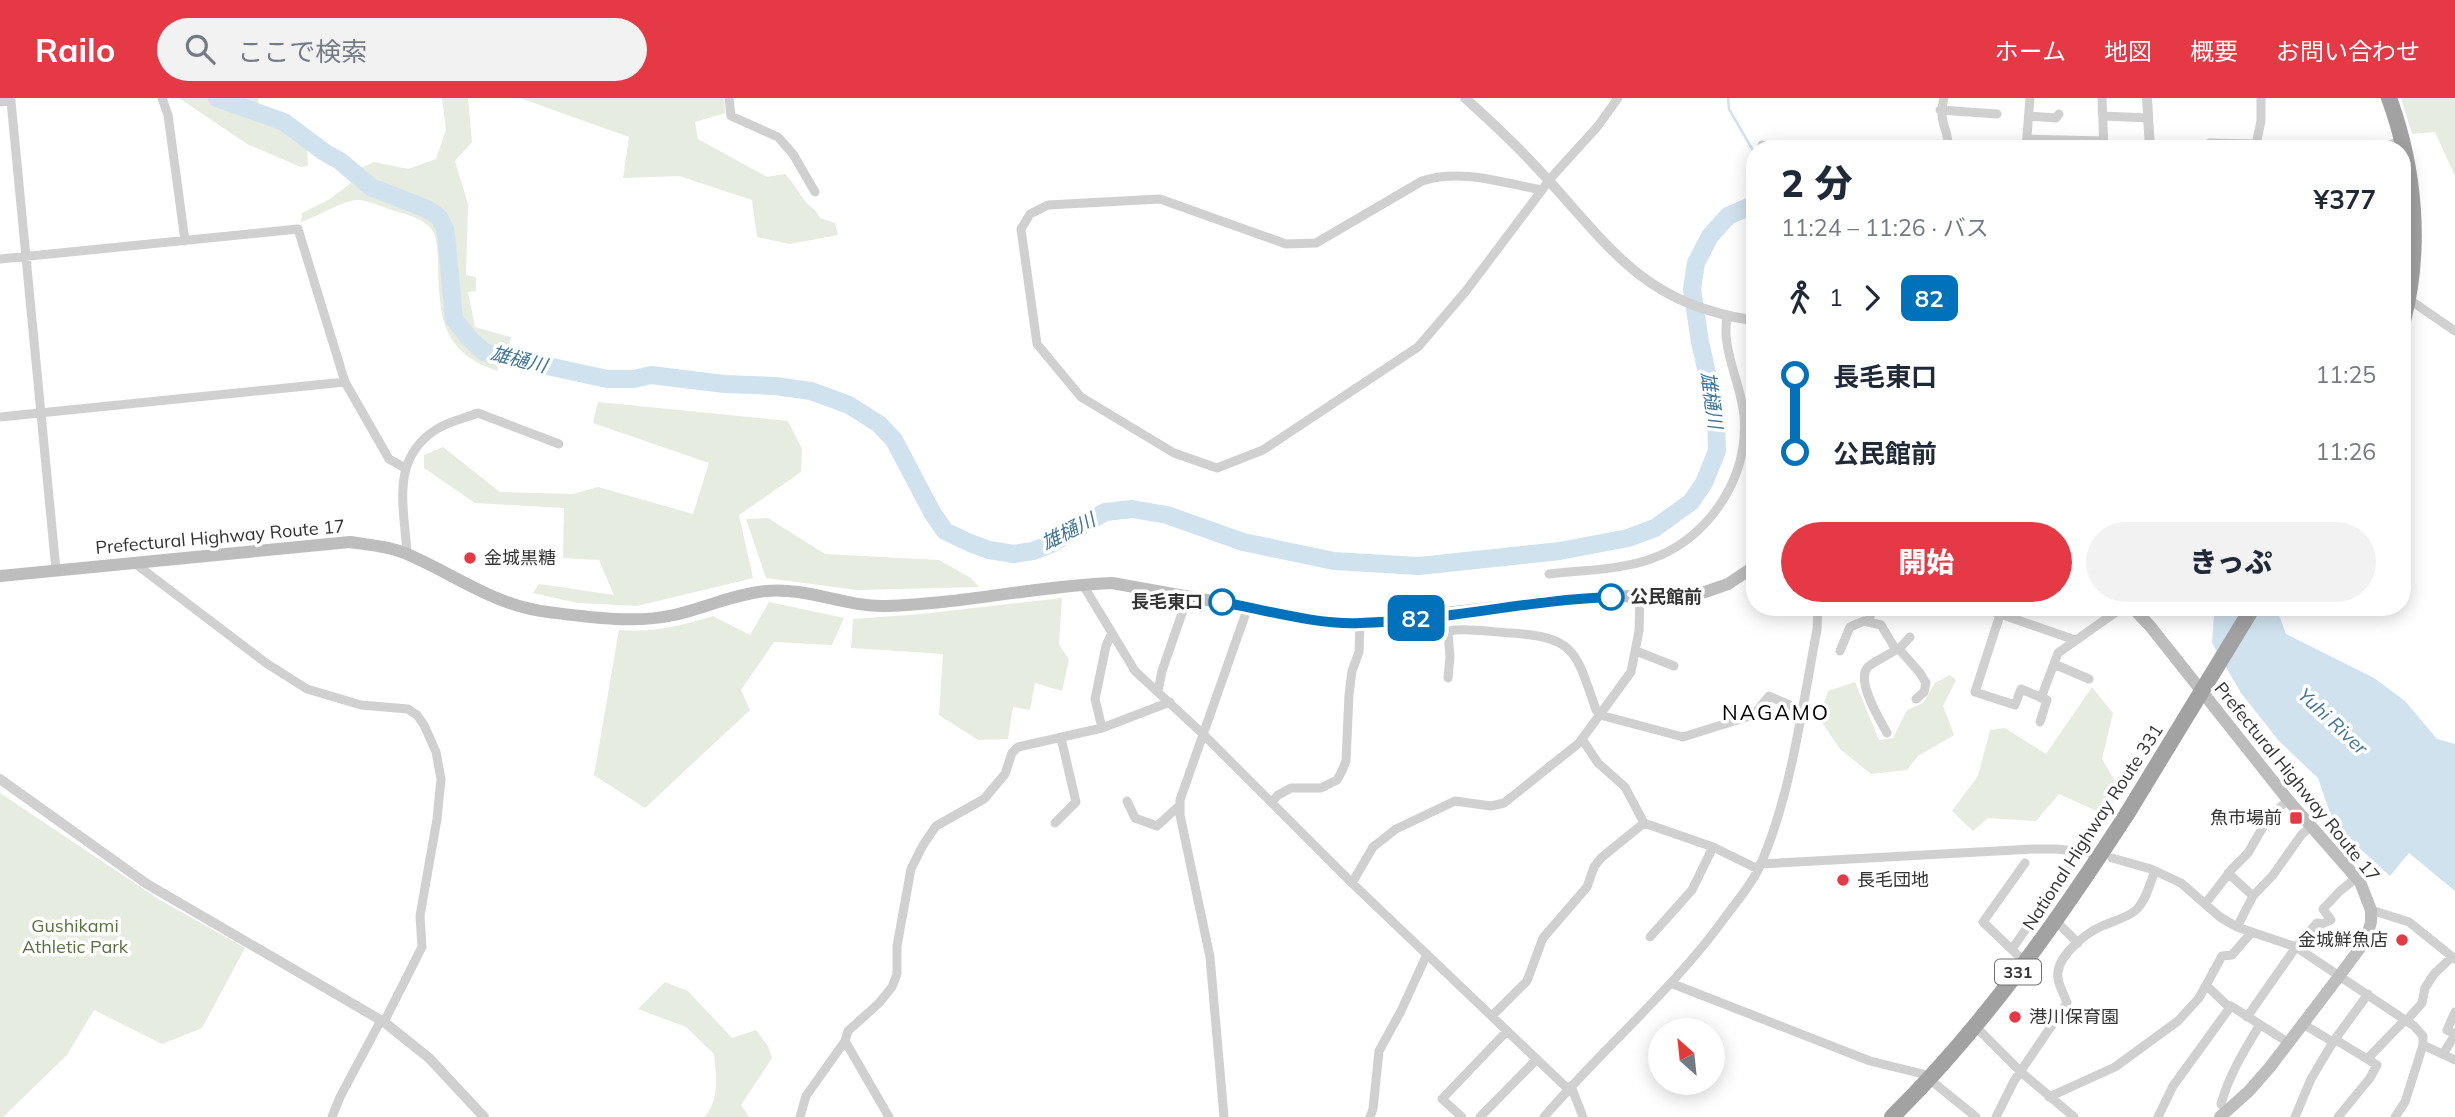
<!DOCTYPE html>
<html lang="ja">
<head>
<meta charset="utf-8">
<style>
	body { margin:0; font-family:Mulish,"Noto Sans JP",sans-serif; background:#f2f2f3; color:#1f2937; height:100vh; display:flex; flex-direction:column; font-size:26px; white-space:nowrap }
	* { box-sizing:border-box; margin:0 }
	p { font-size:23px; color:#747a83 }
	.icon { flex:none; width:38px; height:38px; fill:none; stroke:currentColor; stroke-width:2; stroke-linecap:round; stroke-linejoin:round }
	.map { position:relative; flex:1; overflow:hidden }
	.panel { position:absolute; left:1746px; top:42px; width:665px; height:476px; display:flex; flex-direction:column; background:#fff; border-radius:28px; box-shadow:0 4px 18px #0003 }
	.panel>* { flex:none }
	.badge { padding:0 14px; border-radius:10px; font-size:24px; line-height:46px }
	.needle { width:46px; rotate:333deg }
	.controls { position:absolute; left:1648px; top:920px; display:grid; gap:14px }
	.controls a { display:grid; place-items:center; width:77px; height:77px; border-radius:50%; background:#fff; box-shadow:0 4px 18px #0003; font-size:35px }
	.map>.badge { position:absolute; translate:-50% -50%; box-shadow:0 0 0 4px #fff }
	.legs { display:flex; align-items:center; gap:10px; height:77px; padding:0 35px; font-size:23px }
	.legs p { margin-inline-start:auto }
	.headline { display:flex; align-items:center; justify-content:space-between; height:119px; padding:0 35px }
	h1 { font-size:38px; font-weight:800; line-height:52px }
	.primary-button { display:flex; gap:14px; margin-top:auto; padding:14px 35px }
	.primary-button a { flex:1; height:80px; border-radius:42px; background:#e63946; color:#fff; font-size:28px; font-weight:800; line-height:80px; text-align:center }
	.primary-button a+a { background:#f2f2f3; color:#1f2937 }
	ul { padding:0 35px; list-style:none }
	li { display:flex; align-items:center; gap:24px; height:77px; font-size:26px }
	li i { display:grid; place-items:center; width:10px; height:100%; margin:0 9px; background:currentColor }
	li i::after { content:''; width:18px; height:18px; margin:-9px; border:5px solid; border-radius:50%; background:#fff }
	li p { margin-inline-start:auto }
	li:first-child i { background:linear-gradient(#0000 50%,currentColor 0) }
	li:last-child i { background:linear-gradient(currentColor 50%,#0000 0) }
	header { display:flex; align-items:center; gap:42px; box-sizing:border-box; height:98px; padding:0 35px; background:#e63946; color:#fff }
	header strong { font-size:33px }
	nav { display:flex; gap:38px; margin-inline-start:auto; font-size:24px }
	.search { width:490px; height:63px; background:#f2f2f3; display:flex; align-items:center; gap:18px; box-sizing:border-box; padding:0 24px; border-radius:38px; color:#747a83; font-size:26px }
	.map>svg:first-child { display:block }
</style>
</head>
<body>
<header>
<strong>Railo</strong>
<div class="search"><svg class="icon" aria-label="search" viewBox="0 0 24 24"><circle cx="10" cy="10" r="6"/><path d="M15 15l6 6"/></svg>ここで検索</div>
<nav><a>ホーム</a><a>地図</a><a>概要</a><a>お問い合わせ</a></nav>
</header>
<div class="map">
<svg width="2455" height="1019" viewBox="0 0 2455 1019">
	<rect width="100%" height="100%" fill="#fff"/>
	<path fill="#e6ecdf" d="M179 0H258L259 8 284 15 307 47 308 68 301 69 247 46Z
		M442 0H468L472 44 455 63 468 106 466 177 476 179V193L468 194 475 229 511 239 509 248 494 250 464 240 468 251 497 265 498 273C443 255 440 222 438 172 438 161 438 146 434 135 427 121 405 116 392 112 382 109 366 101 356 102 337 105 319 118 301 124L302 115 330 101 351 85 359 71 374 64 408 71 436 61 446 32Z
		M520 0H724L725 15 695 24 698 41 767 79 785 76C793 84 796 91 802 99 808 108 815 110 820 120L835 125 838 137 789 146 757 139 752 102 679 78 623 80 629 39Z
		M2401 0H2455V78L2435 34 2412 36Z
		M598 304 788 323 802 351 801 374 739 417 753 480 637 508 578 505 533 495 539 486 614 497 599 462 563 460 564 410 475 405 424 370V357L443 349 500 394 573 396 598 389 693 416 709 365 593 325Z
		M768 420 825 456 939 462 971 480 979 489 857 492 766 480 746 421Z
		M1062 500 1059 546 1069 562 1062 593 1035 585 1030 612 1013 609 1008 641 978 642 939 617 943 556 851 550 853 521 922 516Z
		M769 504 844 520 832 547 774 544 741 592 750 612 645 710 594 677 619 532C652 535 682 528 713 518L750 537Z
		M1950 577 1956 582 1943 608 1954 637 1918 658 1907 672 1871 676 1840 651 1819 620 1828 593 1855 584 1879 642 1893 640 1907 612 1923 605 1935 585Z
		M2092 589 2113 615 2102 661 2123 697 2099 714 2059 696 2036 723 1988 720 1973 733 1952 713 1978 678 1990 632 2005 630 2046 656Z
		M0 695 160 802 245 850 202 930 162 946 94 912 67 957 3 1019H0Z
		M665 884 688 893 732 940 756 932 768 948 772 960 741 1007 749 1019H704C720 1004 716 975 714 956L686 929 638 911Z"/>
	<path fill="#cfe2ee" d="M2192 509H2276L2286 536 2374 580 2405 603 2437 641 2455 646V793L2409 755 2390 778 2334 727 2318 680 2279 643 2241 595 2212 545 2214 517Z"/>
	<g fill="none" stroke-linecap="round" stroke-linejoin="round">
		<path stroke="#cfe2ee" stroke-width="2.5" d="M1728 0 1729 11 1755 56"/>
		<path stroke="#cfe2ee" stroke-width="18" d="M217 0 284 24 324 54 340 63 371 89 427 111 439 119 445 131 447 146 454 221 469 240 484 254 607 281H634L651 277 724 286 775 288 811 293 849 307 879 326 894 342 933 416 945 433 970 445 989 452 1014 456 1033 453 1051 446 1105 414 1132 411 1167 417 1243 444 1334 463 1419 468 1560 453 1628 440 1655 430 1691 404 1704 385 1717 353 1716 315 1700 244 1692 191 1696 165 1710 138 1728 118 1755 106"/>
		<path stroke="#d0d0d0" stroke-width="9" d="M162 0 168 17 185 143
			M729 0 731 18 778 39 793 56 815 94
			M1944 0C1937 26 1950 31 1948 51
			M2102 0 2104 51
			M0 4 11 3 56 472
			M1940 12 1997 16
			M2029 18 2056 20 2059 16
			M2103 18 2148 20
			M2027 41 2104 43
			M2210 45 2256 46
			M1762 47 1764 51
			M2026 51 2030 0
			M2255 51 2261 23V0
			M2381 51 2402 42
			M1542 92C1503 85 1460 70 1422 83L1316 145 1286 146 1160 101 1048 107 1030 116 1021 131 1037 246 1081 299 1174 355 1217 370 1263 352 1418 249 1466 193 1542 92 1549 82 1598 28 1618 0
			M0 161 298 131 345 284 389 361 405 370
			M2407 200 2455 233
			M0 319 345 284
			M407 455C404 408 390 360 437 331 448 324 465 320 478 315L559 346
			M133 464 266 565 307 591 361 607 408 611 417 617 424 627 436 654 441 681 437 721 420 818 422 849 384 924
			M1549 476C1582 472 1620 472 1651 461 1709 440 1749 380 1744 318 1742 293 1730 269 1727 245 1725 236 1726 226 1727 218
			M1083 487 1135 573 1203 636 1352 785 1568 991
			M1980 509 2075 542
			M2000 517 1975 594 2015 607 2021 591 2047 602 2040 624
			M1408 521 1414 537C1428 538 1442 534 1456 532 1474 531 1493 534 1510 535 1576 539 1576 554 1596 612L1600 617 1683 639 1747 619 1756 614 1769 598 1801 612
			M1869 522 1873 509
			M1448 534 1450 559 1448 580
			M1899 551 1910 539
			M1636 553 1674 568
			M1840 553 1850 529 1864 523 1881 527 1896 552 1899 551 1920 575 1926 585 1924 594 1916 601
			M2054 566 2089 581
			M1158 593 1162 573 1188 498
			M2041 600 2058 555 2123 509
			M1102 630 1095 601 1106 548 1112 535
			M1887 635C1880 622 1855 582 1868 569 1873 564 1888 557 1896 552
			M1582 641 1598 665 1625 689 1644 725 1713 749 1758 771
			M1127 703 1135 720 1157 728 1180 707
			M1272 704 1278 697 1291 690H1321L1337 682 1342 673 1346 663 1349 597 1352 573 1359 554 1360 525
			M1055 725 1076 704 1061 640
			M2112 760 2151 771 2181 785 2220 819 2237 829 2296 849 2414 928 2423 938V947L2405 1004 2395 1019
			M2025 765 1983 824 2026 865
			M1760 766 2033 751H2057L2090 755
			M2228 775 2253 798
			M1352 785 1373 749 1396 731 1455 703 1491 708 1504 705 1579 645 1631 574 1639 533 1640 498
			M2205 806 2232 771 2248 755 2268 720 2288 702
			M2371 812 2409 824 2455 861
			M2057 824 2078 845
			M2237 829 2253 798 2273 777 2302 736 2311 729
			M1650 839 1692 792 1713 749
			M2012 851 2070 768 2076 753
			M1673 886 1870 963 1923 976 1976 1019
			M2206 887 2230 910
			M2455 914 2447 932 2455 936
			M1492 918 1527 883 1543 840 1587 789 1594 769 1601 760 1644 725
			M2247 919 2296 849 2317 825 2322 826 2331 822 2323 811 2340 793 2356 780
			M2406 923 2422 905 2425 890 2434 876 2452 859
			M2303 926 2333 944
			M1975 928 2021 974 2074 1019
			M2336 942 2377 967 2370 980 2338 1019
			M845 943 889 1019
			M2423 947 2455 962
			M2443 956 2455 937
			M2367 961 2405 922
			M1571 988 1583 1019
			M2049 999 2115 969 2178 923 2199 900 2222 858 2232 857 2251 835
			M2227 1013 2221 1006C2229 977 2244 953 2259 928
			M332 1019 340 999 381 922
			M800 1019 806 998 845 943 848 933 879 905 892 889 897 876V848L911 771 923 747 936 728 984 701 1005 676 1012 655 1018 649 1102 630 1170 604
			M1224 1019 1210 859 1180 717V702L1248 509
			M1370 1019 1373 1011 1379 953 1401 913 1427 856
			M1462 1019 1442 1001 1507 933
			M1480 1019 1537 961
			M1544 1019C1603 950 1673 892 1726 818 1737 803 1751 787 1759 770 1791 699 1802 609 1817 532L1818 509
			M1996 1019 2014 983 2067 905C2064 895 2056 884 2058 874 2060 856 2086 835 2102 828 2113 823 2127 820 2136 812 2146 803 2150 785 2155 773
			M2158 1019 2173 988 2231 908 2289 945
			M2295 1019 2311 981 2333 944 2368 896"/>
		<path stroke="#d0d0d0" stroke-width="10" d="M1465 0C1495 27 1523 53 1549 83 1599 137 1634 190 1708 212 1724 217 1739 221 1755 222
			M2147 0 2150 51
			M0 681 147 786 384 924 429 960 484 1019"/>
		<path stroke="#bdbdbd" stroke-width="12" d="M0 478 350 444C369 447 389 448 407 456 454 476 495 508 548 514 588 519 634 526 674 517 705 510 734 496 766 493 807 489 845 509 886 508 962 506 1036 488 1112 485L1308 520 1360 525 1556 502 1705 494 1728 486 1755 468
			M2132 509 2150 528 2288 702 2360 784 2371 812V824L2366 842 2340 877 2270 969 2249 993 2220 1019"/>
		<path stroke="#a2a2a2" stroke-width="16" d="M2389 0C2415 71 2422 150 2403 223
			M1892 1019C1984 928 2057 824 2127 716"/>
		<path stroke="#a2a2a2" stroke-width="16" d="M2127 716 2253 509"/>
	</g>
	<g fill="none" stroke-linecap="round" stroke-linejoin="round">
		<g stroke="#fff" stroke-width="16">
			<path id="line-1" d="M1222 504C1265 512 1318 527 1360 525 1444 523 1527 502 1611 499"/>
		</g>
		<use href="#line-1" stroke="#0072bc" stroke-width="10"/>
	</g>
	<g fill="#e63946" stroke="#fff" stroke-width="2.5">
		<circle cx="470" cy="460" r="7"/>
		<rect x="2289" y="713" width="14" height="14" rx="3.5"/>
		<circle cx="1843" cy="782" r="7"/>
		<circle cx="2402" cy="842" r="7"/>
		<circle cx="2015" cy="919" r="7"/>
	</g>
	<g fill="#fff" stroke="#0072bc" stroke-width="3.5">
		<circle cx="1611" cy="499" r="12"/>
		<circle cx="1222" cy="504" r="12"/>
	</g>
	<g text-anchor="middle" stroke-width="7" stroke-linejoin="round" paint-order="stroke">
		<rect fill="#fff" stroke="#707070" stroke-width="2" x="1995" y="861.5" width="46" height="25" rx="5"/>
		<g font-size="16" font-weight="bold" fill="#333">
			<text x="2018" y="880">331</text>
		</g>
		<g font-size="18" fill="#333" stroke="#fff">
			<text transform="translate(220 439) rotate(-5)" y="6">Prefectural Highway Route 17</text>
			<text transform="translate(2297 684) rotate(51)" y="6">Prefectural Highway Route 17</text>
			<text transform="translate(2093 729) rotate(-57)" y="6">National Highway Route 331</text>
		</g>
		<g font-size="18" fill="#333" stroke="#fff" text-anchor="start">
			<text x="484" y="466">金城黒糖</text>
			<text x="2282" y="726" text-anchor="end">魚市場前</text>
			<text x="1857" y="788">長毛団地</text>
			<text x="2388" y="848" text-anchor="end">金城鮮魚店</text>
			<text x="2029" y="925">港川保育園</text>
		</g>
		<g font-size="18" font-weight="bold" fill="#333" stroke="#fff" text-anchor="start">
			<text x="1630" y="505">公民館前</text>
			<text x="1203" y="510" text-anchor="end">長毛東口</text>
		</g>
		<g font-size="18" fill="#56703f" stroke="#fff">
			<text x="75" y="834">Gushikami<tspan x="75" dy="21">Athletic Park</tspan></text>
		</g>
		<g font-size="19" font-style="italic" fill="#3f7597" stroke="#fff">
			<text transform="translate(519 261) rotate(14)" y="7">雄樋川</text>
			<text transform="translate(1712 302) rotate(82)" y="7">雄樋川</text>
			<text transform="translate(1068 433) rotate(-27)" y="7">雄樋川</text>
			<text transform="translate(2333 623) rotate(43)" y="7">Yuhi River</text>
		</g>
		<g font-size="21" letter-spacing="2" fill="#000" stroke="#fff">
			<text x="1776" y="622">NAGAMO</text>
		</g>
	</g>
</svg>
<div class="controls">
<a><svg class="needle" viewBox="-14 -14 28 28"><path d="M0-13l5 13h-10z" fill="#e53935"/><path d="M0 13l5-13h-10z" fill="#747a83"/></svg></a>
</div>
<b class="badge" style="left:1416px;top:520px;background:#0072bc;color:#fff">82</b>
<section class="panel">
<div class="headline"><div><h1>2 分</h1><p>11:24 – 11:26 · バス</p></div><b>¥377</b></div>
<div class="legs"><svg class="icon" aria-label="walk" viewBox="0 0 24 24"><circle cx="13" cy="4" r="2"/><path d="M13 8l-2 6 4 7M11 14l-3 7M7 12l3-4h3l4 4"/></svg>1<svg class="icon" aria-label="forward" viewBox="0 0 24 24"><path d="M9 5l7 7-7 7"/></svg><b class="badge" style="background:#0072bc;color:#fff">82</b></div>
<ul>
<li><i style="color:#0072bc"></i><b>長毛東口</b><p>11:25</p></li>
<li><i style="color:#0072bc"></i><b>公民館前</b><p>11:26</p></li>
</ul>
<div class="primary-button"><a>開始</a><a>きっぷ</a></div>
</section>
</div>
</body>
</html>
